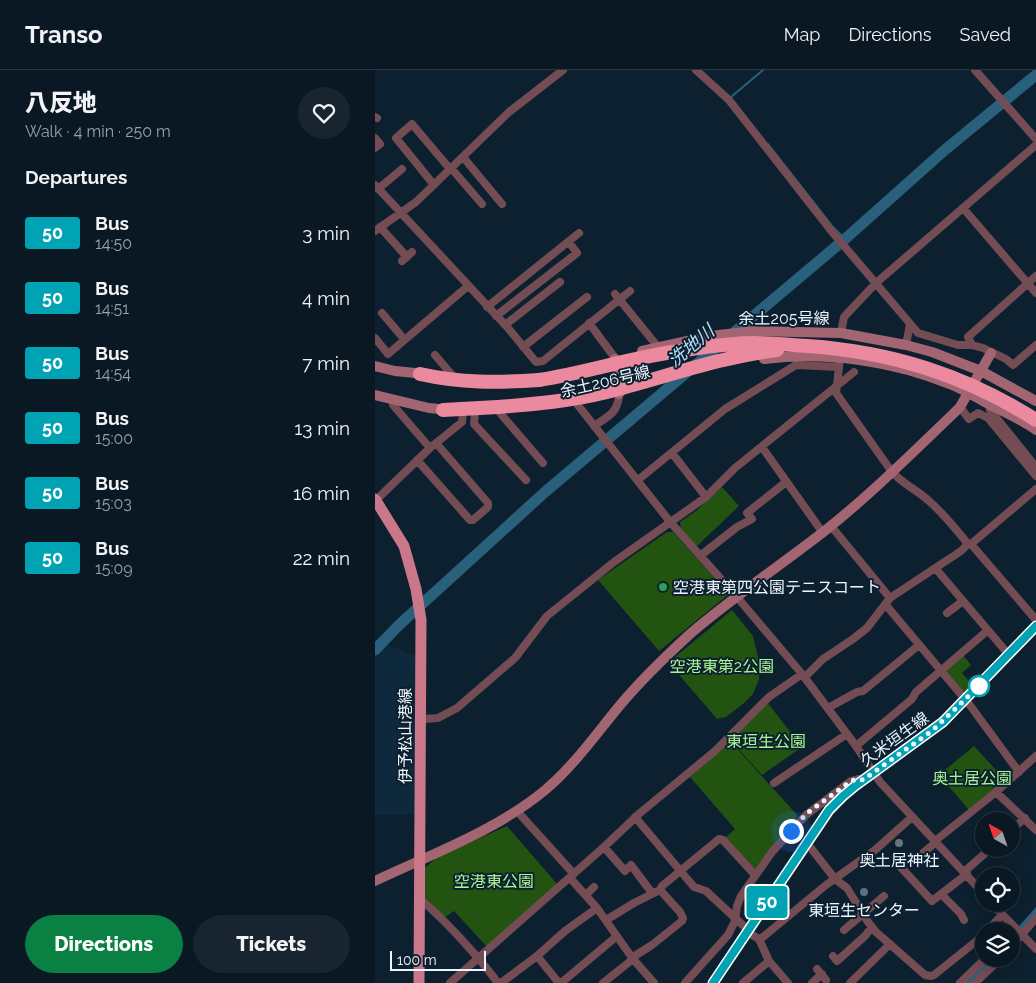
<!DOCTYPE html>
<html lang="en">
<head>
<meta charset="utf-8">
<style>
	body { margin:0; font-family:Raleway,"Noto Sans JP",sans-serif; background:#182530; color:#f1f3f6; height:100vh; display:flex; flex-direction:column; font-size:19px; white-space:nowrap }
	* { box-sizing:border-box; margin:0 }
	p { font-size:16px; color:#99a0a6 }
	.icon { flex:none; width:28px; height:28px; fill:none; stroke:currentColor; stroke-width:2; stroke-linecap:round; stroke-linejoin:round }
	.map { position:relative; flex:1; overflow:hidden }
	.panel { display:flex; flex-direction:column; background:#0a1823; width:375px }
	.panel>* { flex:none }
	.badge { padding:0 10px; border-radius:4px; font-size:18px; line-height:32px }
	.needle { width:32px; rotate:320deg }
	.tools { position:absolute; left:600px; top:742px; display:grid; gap:10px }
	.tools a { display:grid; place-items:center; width:45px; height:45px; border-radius:50%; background:#0a1823; box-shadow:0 2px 12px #0003,0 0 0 1px #2a3741; font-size:25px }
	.scale { position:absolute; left:15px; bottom:12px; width:96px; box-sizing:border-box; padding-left:5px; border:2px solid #ecf6fe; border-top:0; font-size:14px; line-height:18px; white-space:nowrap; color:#ecf6fe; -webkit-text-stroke:4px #0d202f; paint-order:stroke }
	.you { position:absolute; width:25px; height:25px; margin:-12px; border:4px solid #fff; border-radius:50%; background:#1a73e8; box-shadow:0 0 0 8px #1a73e833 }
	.map>.badge { position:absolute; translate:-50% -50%; box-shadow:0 0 0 2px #fff }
	h2 { padding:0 25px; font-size:19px; line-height:45px }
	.round { display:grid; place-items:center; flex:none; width:52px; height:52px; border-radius:26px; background:#182530 }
	.head { display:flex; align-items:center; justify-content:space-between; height:85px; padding:0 25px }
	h1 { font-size:24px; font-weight:800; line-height:38px }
	.action { display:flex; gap:10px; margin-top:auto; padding:10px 25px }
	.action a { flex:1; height:58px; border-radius:30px; background:#0b8043; color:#fff; font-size:20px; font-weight:800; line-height:58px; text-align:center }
	.action a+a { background:#182530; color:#f1f3f6 }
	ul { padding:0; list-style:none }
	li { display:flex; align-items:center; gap:15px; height:65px; padding:0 25px }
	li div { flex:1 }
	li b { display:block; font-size:19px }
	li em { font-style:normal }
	li .badge { min-width:55px; font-weight:700; text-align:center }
	header { display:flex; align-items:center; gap:30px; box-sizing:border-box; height:70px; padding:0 25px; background:#0a1823; border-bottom:1px solid #2a3741 }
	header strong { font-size:24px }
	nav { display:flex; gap:28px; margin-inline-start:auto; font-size:18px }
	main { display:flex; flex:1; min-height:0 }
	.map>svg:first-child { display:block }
</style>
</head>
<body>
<header>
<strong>Transo</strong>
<nav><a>Map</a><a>Directions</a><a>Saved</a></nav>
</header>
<main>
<section class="panel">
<div class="head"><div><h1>八反地</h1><p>Walk · 4 min · 250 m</p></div><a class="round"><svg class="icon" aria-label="heart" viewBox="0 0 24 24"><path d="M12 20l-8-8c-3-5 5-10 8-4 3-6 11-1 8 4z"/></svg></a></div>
<h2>Departures</h2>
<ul>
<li><span class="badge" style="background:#00a3b4;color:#fff">50</span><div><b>Bus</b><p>14:50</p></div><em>3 min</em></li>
<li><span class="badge" style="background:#00a3b4;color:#fff">50</span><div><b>Bus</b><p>14:51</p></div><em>4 min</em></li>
<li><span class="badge" style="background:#00a3b4;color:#fff">50</span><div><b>Bus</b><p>14:54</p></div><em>7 min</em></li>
<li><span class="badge" style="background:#00a3b4;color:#fff">50</span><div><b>Bus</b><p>15:00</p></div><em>13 min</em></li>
<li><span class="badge" style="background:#00a3b4;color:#fff">50</span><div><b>Bus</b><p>15:03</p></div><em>16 min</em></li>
<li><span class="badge" style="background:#00a3b4;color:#fff">50</span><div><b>Bus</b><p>15:09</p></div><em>22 min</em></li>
</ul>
<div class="action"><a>Directions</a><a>Tickets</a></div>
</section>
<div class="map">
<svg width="661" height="913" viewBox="0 0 661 913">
	<rect width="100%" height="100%" fill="#0d202f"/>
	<path fill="#0e283c" d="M0 570 41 586V744L0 745Z"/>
	<path fill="#225311" d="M347 417 364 436 322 476 306 460 305 452 321 441Z
		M292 462H298L354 524 284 581 223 510Z
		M357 540 378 566 385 596 384 609 378 624 369 633 351 647 342 649 299 599 300 587Z
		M587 584 596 595 587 603 599 617 588 627 568 599Z
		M392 632 427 677 387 705 355 670Z
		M354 670 423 746 380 802 349 769 360 759 315 707 341 685Z
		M599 676 631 711 594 740 564 705Z
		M132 756 183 815 113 878 79 841 69 848 50 832 49 799 62 787Z"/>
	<path fill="#29617c" d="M661 837V845L636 873V865Z
		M614 889H622L597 913H590Z"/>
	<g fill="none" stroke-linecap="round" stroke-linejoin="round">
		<path stroke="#29617c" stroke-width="2" d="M356 27 388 0
			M393 74 458 157 470 169"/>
		<path stroke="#29617c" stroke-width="11" d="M0 580 24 555 170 422 470 169 571 79 661 5"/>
		<path stroke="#734c54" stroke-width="8" d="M321 0 354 30 458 163 543 263 583 275H597L608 278 631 289 638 295 661 275
			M600 0 661 69
			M0 47 2 48
			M0 68 5 74 0 78
			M88 87 127 134
			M76 98 107 134
			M0 115 133 258 161 292 168 291 255 221
			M59 115 21 68 37 54 75 99
			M3 119 27 99
			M588 138 661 223
			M5 157 32 187
			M0 161 41 132 134 42 188 0
			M27 191 37 182
			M240 224 283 277
			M112 237 204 163
			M7 243 29 269
			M121 246 202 183 194 172
			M214 253 240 288
			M130 255 185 212
			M466 263 469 247 501 213 661 75
			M0 268 13 284 93 216
			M531 275 535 254
			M597 275 593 267 661 206
			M148 277 212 227
			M60 285 77 305
			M465 288 461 323 517 402C528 414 542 420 554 431 569 444 581 459 593 474H596L661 550
			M18 330V335L55 378
			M202 334 296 453 362 527 427 604 481 676 505 712 609 824
			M585 337 594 349 603 343 613 348 661 406
			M615 340 661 397
			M100 342 99 354 151 410
			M125 343 168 393
			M219 356C233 346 242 344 244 326
			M387 377 448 463
			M297 383 331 427
			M42 390 95 450H98L113 437V433L61 373
			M263 410 350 339 421 295 464 297
			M1 430 55 378 87 352 88 342
			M456 456 515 528
			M596 474 661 419
			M325 486 362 457 377 449 372 443 411 412
			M561 499 634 585
			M510 534 594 634 644 702
			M572 543 588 531
			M430 607 448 589 478 569 492 558 515 528 586 481 593 474
			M453 638 482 622 488 621 544 575
			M47 649 63 648 82 638 140 588 172 546 239 492 331 427 360 398 479 302
			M481 676 537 629 541 622 612 561
			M399 713 472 664
			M621 722 661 686
			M142 741 198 803
			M260 747 319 817 331 821 373 860
			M636 760 650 748
			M560 771 621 722 661 760
			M432 773 460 809 472 818 493 852 501 862 550 905 556 906 559 905 609 865
			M229 777 250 801 256 795 277 823
			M548 783 561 772
			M521 792 557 831 592 804
			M590 801 615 779
			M195 808 222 838 258 889 279 913
			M285 820 287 816 344 769 348 770 380 805
			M566 824 586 844 589 850
			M211 825 219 817
			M45 829C71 851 102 885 123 913
			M617 834 661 879
			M231 850 259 833 285 820 305 842 308 848 307 851 277 875 258 887
			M469 860 509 826
			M612 861 627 845
			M372 862 384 869 394 891 413 913
			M384 869 388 867 451 815 500 780 537 747
			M636 877 661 848
			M162 886 184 913
			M458 886 462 891 490 866 497 857
			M442 899 451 910
			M75 913 229 777 265 743 340 681 394 627 427 604
			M126 913 162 886 190 861 222 838
			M186 913 242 866
			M228 913 258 889
			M310 913 353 865 360 851 362 836 366 826 397 782 431 745 476 711 483 709 488 710
			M368 913 394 891
			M437 913 447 904
			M475 913 515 874
			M585 913 610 889
			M600 913 625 889"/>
		<path stroke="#a46572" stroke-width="10" d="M267 281 335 266 379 261 466 263 531 275 557 282 606 301 661 331
			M240 289 244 324
			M389 289C451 281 519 291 577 315 591 321 604 329 617 336 632 343 647 350 661 360
			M0 296 20 301 50 304
			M0 325 54 338 74 340
			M0 811C57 784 120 761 169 721 199 696 221 664 246 634 268 608 291 586 315 564 357 528 403 497 447 463 493 427 535 385 578 344L585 337 616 283
			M338 913 455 740 468 726 480 716 567 652 661 557"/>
		<path stroke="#c97789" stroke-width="11" d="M0 429 29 476 41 519 46 550 44 913"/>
		<path stroke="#eb899e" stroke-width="14" d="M45 304C85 313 123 313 164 310
			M68 340 123 337"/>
		<path stroke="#eb899e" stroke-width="14" d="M164 310C209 303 252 289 297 282 318 279 340 275 361 274 385 271 409 275 433 276 517 282 590 305 661 350
			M123 337C160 334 196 331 232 322 288 308 344 287 402 280"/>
	</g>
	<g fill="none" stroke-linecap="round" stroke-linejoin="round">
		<g stroke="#fff" stroke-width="11">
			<path id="line" d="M338 913 454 740 468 726 480 716 568 652 661 556"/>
		</g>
		<use href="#line" stroke="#00a3b4" stroke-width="8"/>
		<path stroke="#ecf6fe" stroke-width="5" stroke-dasharray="0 9" d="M416 761 431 744 476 711 483 709 488 710 558 660 604 616"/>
	</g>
	<circle fill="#2e9e5b" stroke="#0d202f" stroke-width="2" cx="288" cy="517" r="5"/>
	<circle fill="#fff" stroke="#00a3b4" stroke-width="2.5" cx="604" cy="616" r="10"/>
	<circle fill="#6b7280" stroke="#0d202f" stroke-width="2" cx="524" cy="773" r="5"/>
	<circle fill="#5c6f8a" stroke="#0d202f" stroke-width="2" cx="489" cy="822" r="5"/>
	<g text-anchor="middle" stroke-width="4" stroke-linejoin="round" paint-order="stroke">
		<g font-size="16" fill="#ecf6fe" stroke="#0d202f">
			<text x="409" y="254">余土205号線</text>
			<text transform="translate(230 311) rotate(-13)" y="6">余土206号線</text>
			<text transform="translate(30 666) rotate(-90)" y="6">伊予松山港線</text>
			<text transform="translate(519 669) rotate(-36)" y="6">久米垣生線</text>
		</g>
		<g font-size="16" fill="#ecf6fe" stroke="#0d202f">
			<text x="298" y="523" text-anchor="start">空港東第四公園テニスコート</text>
			<text x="524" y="796">奥土居神社</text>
			<text x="489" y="846">東垣生センター</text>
		</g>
		<g font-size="16" fill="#a8f693" stroke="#0d202f">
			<text x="347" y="602">空港東第2公園</text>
			<text x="391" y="677">東垣生公園</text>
			<text x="597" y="714">奥土居公園</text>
			<text x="119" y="817">空港東公園</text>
		</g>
		<g font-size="18" font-style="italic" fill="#b1e1fb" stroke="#0d202f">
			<text transform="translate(316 276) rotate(-40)" y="6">洗地川</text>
		</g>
	</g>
</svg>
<div class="tools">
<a><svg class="needle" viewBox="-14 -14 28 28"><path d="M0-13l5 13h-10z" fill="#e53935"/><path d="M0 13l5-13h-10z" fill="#99a0a6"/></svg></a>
<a><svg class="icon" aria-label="locate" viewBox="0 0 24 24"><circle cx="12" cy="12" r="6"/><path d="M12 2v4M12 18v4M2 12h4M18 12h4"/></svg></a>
<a><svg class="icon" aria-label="layers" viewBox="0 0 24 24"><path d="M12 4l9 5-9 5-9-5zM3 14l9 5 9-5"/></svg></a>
</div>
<div class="scale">100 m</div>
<div class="you" style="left:416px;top:761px"></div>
<b class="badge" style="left:392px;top:832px;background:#00a3b4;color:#fff">50</b>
</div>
</main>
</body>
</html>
